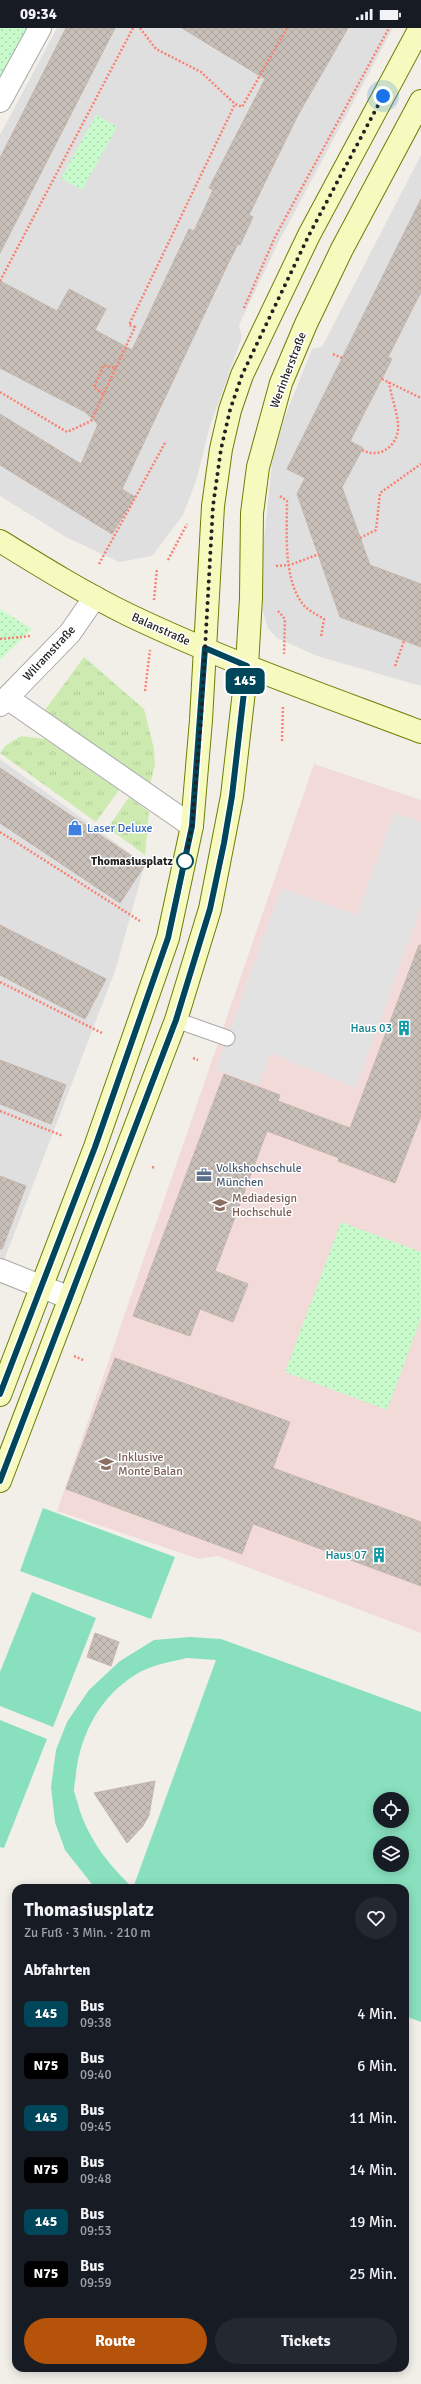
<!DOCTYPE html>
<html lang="de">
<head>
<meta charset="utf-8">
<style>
	body { margin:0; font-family:Signika,sans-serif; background:#242831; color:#f1f3f6; height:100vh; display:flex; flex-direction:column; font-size:15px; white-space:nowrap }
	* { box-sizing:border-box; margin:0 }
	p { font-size:13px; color:#9ea1a6 }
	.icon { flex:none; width:22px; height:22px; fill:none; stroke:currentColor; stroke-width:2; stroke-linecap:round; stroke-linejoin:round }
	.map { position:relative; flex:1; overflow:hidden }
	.side { position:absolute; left:12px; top:1856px; width:397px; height:488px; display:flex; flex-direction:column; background:#171b24; border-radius:12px; box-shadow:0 2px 10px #0003 }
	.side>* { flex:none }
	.badge { padding:0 8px; border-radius:6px; font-size:14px; line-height:26px }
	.buttons { position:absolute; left:373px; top:1764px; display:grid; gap:8px }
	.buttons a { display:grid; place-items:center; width:36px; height:36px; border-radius:50%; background:#171b24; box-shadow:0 2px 10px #0003; font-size:20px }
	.you { position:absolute; width:20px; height:20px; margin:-10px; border:3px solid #fff; border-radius:50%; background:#1a73e8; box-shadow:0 0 0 6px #1a73e833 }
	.map>.badge { position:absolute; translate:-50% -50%; box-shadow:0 0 0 2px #fff }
	h2 { padding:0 12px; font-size:15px; line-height:36px }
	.round { display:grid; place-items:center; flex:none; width:42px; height:42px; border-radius:21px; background:#242831 }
	.headline { display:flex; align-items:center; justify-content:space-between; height:68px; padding:0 12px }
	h1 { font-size:19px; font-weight:800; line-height:30px }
	.cta { display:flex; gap:8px; margin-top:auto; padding:8px 12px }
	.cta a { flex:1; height:46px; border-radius:24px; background:#b45309; color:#fff; font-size:16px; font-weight:800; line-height:46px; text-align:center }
	.cta a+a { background:#242831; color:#f1f3f6 }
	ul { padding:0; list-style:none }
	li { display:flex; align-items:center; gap:12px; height:52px; padding:0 12px }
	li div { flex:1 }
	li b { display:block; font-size:15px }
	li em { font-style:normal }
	li .badge { min-width:44px; font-weight:700; text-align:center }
	.status { display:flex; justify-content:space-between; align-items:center; height:28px; padding:0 20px; background:#171b24; direction:ltr }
	.status svg { height:11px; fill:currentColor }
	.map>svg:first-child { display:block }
</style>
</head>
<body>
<div class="status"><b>09:34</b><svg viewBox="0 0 49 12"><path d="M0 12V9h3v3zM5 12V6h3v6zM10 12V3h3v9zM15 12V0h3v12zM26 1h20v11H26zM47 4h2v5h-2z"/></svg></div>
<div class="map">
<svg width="421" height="2356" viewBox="0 0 421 2356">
	<defs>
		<pattern id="grass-tufts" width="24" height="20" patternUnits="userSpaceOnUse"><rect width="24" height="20" fill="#cdebb0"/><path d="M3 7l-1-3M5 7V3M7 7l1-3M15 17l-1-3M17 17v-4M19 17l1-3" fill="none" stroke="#b0c997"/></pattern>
		<pattern id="park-dots" width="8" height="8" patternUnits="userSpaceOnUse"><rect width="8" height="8" fill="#c8facc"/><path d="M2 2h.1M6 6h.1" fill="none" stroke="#acd6af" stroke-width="1.8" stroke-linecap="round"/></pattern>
		<pattern id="building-cross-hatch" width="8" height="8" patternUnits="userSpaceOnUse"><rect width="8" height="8" fill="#c7bfb8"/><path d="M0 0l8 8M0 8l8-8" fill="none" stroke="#aba49e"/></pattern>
	</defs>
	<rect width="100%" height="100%" fill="#f2efe9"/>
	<path fill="#e0dfdf" d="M57 0H393L278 215 239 297 242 309 210 398 197 450 183 487 152 528 119 534 66 509 0 468V107Z
		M421 127V658L317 628 277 610 268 600 263 584 262 532 272 435 284 391 312 321 322 319Z
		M0 731 145 836 115 943 0 1243Z"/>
	<path fill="#f2dad9" d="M314 736 421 772V1605L218 1528 199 1531 57 1483Z"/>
	<path fill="url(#grass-tufts)" d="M84 629 144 681 154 721 155 736 150 757 45 682Z
		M21 708 45 711 119 762 96 794 0 725 5 718Z
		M129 769 149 784 145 827 108 800Z"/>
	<path fill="url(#park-dots)" d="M0 0H29L0 54Z
		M96 87 117 99 82 162 61 150Z
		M0 581 32 601 0 632Z
		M341 1194 421 1224V1290L387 1382 285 1344Z"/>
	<path fill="#88e0be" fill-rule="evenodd" d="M43 1480 175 1529 151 1591 20 1543Z
		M32 1564 96 1590 53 1699 0 1678V1644Z
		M190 1609 221 1611 421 1684V1994L405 1988V1860H95L65 1822 55 1794 51 1759 56 1722 67 1694 89 1662 120 1633 154 1612ZM187 1630 216 1632 133 1860C109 1837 89 1812 79 1780 78 1775 75 1768 74 1763 74 1757 76 1750 76 1745 81 1705 100 1669 135 1647 150 1637 170 1634 187 1630ZM380 1771H402V1793H380ZM380 1815H402V1837H380Z
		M0 1692 47 1711 4 1820 0 1819Z"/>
	<path fill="#e2e2e2" d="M394 784 421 794V879L356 1060 270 1025 259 1057 216 1042 281 860 357 887Z"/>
	<path fill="url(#building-cross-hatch)" stroke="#c4b6ab" d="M66 0H115L0 225V130Z
		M182 0H348L298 87 249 187 253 189 240 217 238 216 226 240 122 461 135 469 112 506 0 437V386L81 436 98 396 85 384 0 340V253L57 283 69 261 106 281 95 302 132 322 189 201 194 203 213 162 209 160 265 51Z
		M421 171V264L388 329 392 331 350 413 363 420 342 459 370 537 421 556V619L340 589 297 466 305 450 287 441Z
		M0 740 145 837 120 875 0 795Z
		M0 897 106 951 85 991 0 947Z
		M419 917H421V1088L395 1155 338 1133 339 1130 267 1103 215 1243 248 1256 233 1294 200 1281 190 1308 133 1288 224 1046 280 1067 278 1073 350 1100Z
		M0 1032 66 1057 51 1096 0 1076Z
		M0 1148 26 1158 2 1221H0Z
		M115 1330 290 1394 273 1440 421 1494V1558L253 1496 242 1526 66 1461Z
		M95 1605 119 1614 111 1638 87 1629Z
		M155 1753 149 1787 143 1798 127 1815 94 1765Z"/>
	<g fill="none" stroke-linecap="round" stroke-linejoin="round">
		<g stroke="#a9a9a9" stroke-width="17">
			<path id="lane" d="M176 992 227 1010"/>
		</g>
		<g stroke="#a9a9a9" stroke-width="24">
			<path id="street" d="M0 73 40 0
				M7 670 192 798
				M0 677 70 605 95 569
				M0 1242 70 1270"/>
		</g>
		<g stroke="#707d05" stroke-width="24">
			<path id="secondary" d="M0 513C42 539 84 565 129 587 223 632 323 667 421 704
				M0 1367 95 1119 168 910 192 798 201 692 213 478 221 421 230 382 242 347 309 207 420 0
				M0 1453 176 992 210 881 232 768 247 637 251 570 252 485 258 439 281 355 306 296 342 221 421 73"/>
		</g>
		<path stroke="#fa8072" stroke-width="2.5" stroke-dasharray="2 2" stroke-linecap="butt" d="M140 0 156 21 201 44 235 76
			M0 253 133 0
			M244 280 275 209 389 0
			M333 326 342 330
			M382 351 421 370
			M0 364 67 404 91 393 135 299 129 297 235 76 242 79 287 0
			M103 366 94 359 104 337 115 340
			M362 422C381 432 400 416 398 396 397 383 391 368 389 354
			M280 468 287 473C287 504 283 549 302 575 307 582 316 586 324 591L321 609
			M360 510 376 502 380 465 421 436
			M168 532 187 496
			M99 536 166 413
			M276 538 290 537 319 526
			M154 572 157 540
			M278 583 285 591 284 626
			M0 611 31 608
			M395 638 404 613
			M145 663 150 622
			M282 713 283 677
			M0 804 140 893
			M0 954 102 1005
			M193 1030 198 1032
			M0 1083 63 1108
			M152 1139 156 1140
			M74 1328 83 1332"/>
		<use href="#lane" stroke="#fff" stroke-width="15"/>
		<use href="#street" stroke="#fff" stroke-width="22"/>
		<use href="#secondary" stroke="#f7fabf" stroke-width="22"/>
	</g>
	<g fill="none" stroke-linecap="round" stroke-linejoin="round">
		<g stroke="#fff" stroke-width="9">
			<path id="line" d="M0 1366 95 1119 168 910 192 798 205 620 247 638 232 768 224 815 210 881 176 992 0 1453"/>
		</g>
		<use href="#line" stroke="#00465a" stroke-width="6"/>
		<path stroke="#222" stroke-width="4" stroke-dasharray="0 7.2" d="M185 833 192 798 201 692 213 478 221 421 230 382 242 347 309 207 383 68"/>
	</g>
	<defs>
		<g id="shop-bare" transform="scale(1.2)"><path d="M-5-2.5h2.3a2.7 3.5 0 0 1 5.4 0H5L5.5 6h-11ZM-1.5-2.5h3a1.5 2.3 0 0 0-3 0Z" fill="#3f7fe0" stroke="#fff" stroke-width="2.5" paint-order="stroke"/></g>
		<g id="building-bare" transform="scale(1.2)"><path d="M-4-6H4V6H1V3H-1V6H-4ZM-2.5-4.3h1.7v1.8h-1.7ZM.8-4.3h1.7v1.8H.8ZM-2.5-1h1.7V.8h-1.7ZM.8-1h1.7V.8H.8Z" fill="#0f9aa8" stroke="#fff" stroke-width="2.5" paint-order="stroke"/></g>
		<g id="office-bare" transform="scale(1.2)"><path d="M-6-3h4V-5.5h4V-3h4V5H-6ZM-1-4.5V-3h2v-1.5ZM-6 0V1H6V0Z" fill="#5c6f8a" stroke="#fff" stroke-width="2.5" paint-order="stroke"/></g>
		<g id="university-bare" transform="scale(1.2)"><path d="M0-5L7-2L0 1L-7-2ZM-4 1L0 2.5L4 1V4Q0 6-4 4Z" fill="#8d6e63" stroke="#fff" stroke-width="2.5" paint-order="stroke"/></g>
		<g id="school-bare" transform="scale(1.2)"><path d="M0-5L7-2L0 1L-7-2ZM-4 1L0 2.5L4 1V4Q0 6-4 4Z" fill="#8d6e63" stroke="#fff" stroke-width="2.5" paint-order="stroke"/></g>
	</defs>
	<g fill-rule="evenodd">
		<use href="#shop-bare" x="75" y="800"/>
		<use href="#building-bare" x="404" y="1000"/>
		<use href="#office-bare" x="204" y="1147"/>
		<use href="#university-bare" x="220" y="1177"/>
		<use href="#school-bare" x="106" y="1436"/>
		<use href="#building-bare" x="379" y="1527"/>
	</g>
	<circle fill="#fff" stroke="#00465a" stroke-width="2" cx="185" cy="833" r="8"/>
	<g text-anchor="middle" stroke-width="3" stroke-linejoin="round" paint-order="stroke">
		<g font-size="12" fill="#222" stroke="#fff">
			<text transform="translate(288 342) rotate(-69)" y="4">Werinherstraße</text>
			<text transform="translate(161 601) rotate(24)" y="4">Balanstraße</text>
			<text transform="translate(49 625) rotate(-47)" y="4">Wilramstraße</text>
		</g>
		<g font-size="12" fill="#366cbe" stroke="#fff" text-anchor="start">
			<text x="87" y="804">Laser Deluxe</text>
		</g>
		<g font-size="12" font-weight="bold" fill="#222" stroke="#fff" text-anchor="end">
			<text x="173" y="837">Thomasiusplatz</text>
		</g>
		<g font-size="12" fill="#0d838f" stroke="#fff" text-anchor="end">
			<text x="392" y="1004">Haus 03</text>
			<text x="367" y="1531">Haus 07</text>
		</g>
		<g font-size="12" fill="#4e5e75" stroke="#fff" text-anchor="start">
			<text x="216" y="1144">Volkshochschule<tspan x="216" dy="14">München</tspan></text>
		</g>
		<g font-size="12" fill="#785e54" stroke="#fff" text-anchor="start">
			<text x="232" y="1174">Mediadesign<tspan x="232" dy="14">Hochschule</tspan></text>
			<text x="118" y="1433">Inklusive<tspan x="118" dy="14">Monte Balan</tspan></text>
		</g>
	</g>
</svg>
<div class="buttons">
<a><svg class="icon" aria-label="locate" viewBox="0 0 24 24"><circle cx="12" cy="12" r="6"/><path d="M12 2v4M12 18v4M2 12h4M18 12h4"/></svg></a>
<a><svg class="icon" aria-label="layers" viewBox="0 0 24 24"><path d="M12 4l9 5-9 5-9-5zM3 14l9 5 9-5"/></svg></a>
</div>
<div class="you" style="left:383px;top:68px"></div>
<b class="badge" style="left:245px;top:653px;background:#00465a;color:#fff">145</b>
<section class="side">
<div class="headline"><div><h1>Thomasiusplatz</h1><p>Zu Fuß · 3 Min. · 210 m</p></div><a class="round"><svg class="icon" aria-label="heart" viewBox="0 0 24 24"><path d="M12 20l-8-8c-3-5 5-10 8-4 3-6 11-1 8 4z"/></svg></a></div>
<h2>Abfahrten</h2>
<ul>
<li><span class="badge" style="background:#00465a;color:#fff">145</span><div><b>Bus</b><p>09:38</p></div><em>4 Min.</em></li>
<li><span class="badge" style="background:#000;color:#fff">N75</span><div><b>Bus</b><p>09:40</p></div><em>6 Min.</em></li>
<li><span class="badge" style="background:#00465a;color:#fff">145</span><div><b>Bus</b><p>09:45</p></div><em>11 Min.</em></li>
<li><span class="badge" style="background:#000;color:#fff">N75</span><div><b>Bus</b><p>09:48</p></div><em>14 Min.</em></li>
<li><span class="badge" style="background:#00465a;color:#fff">145</span><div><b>Bus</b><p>09:53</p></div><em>19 Min.</em></li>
<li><span class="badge" style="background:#000;color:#fff">N75</span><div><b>Bus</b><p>09:59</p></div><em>25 Min.</em></li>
</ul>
<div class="cta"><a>Route</a><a>Tickets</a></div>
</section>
</div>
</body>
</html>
